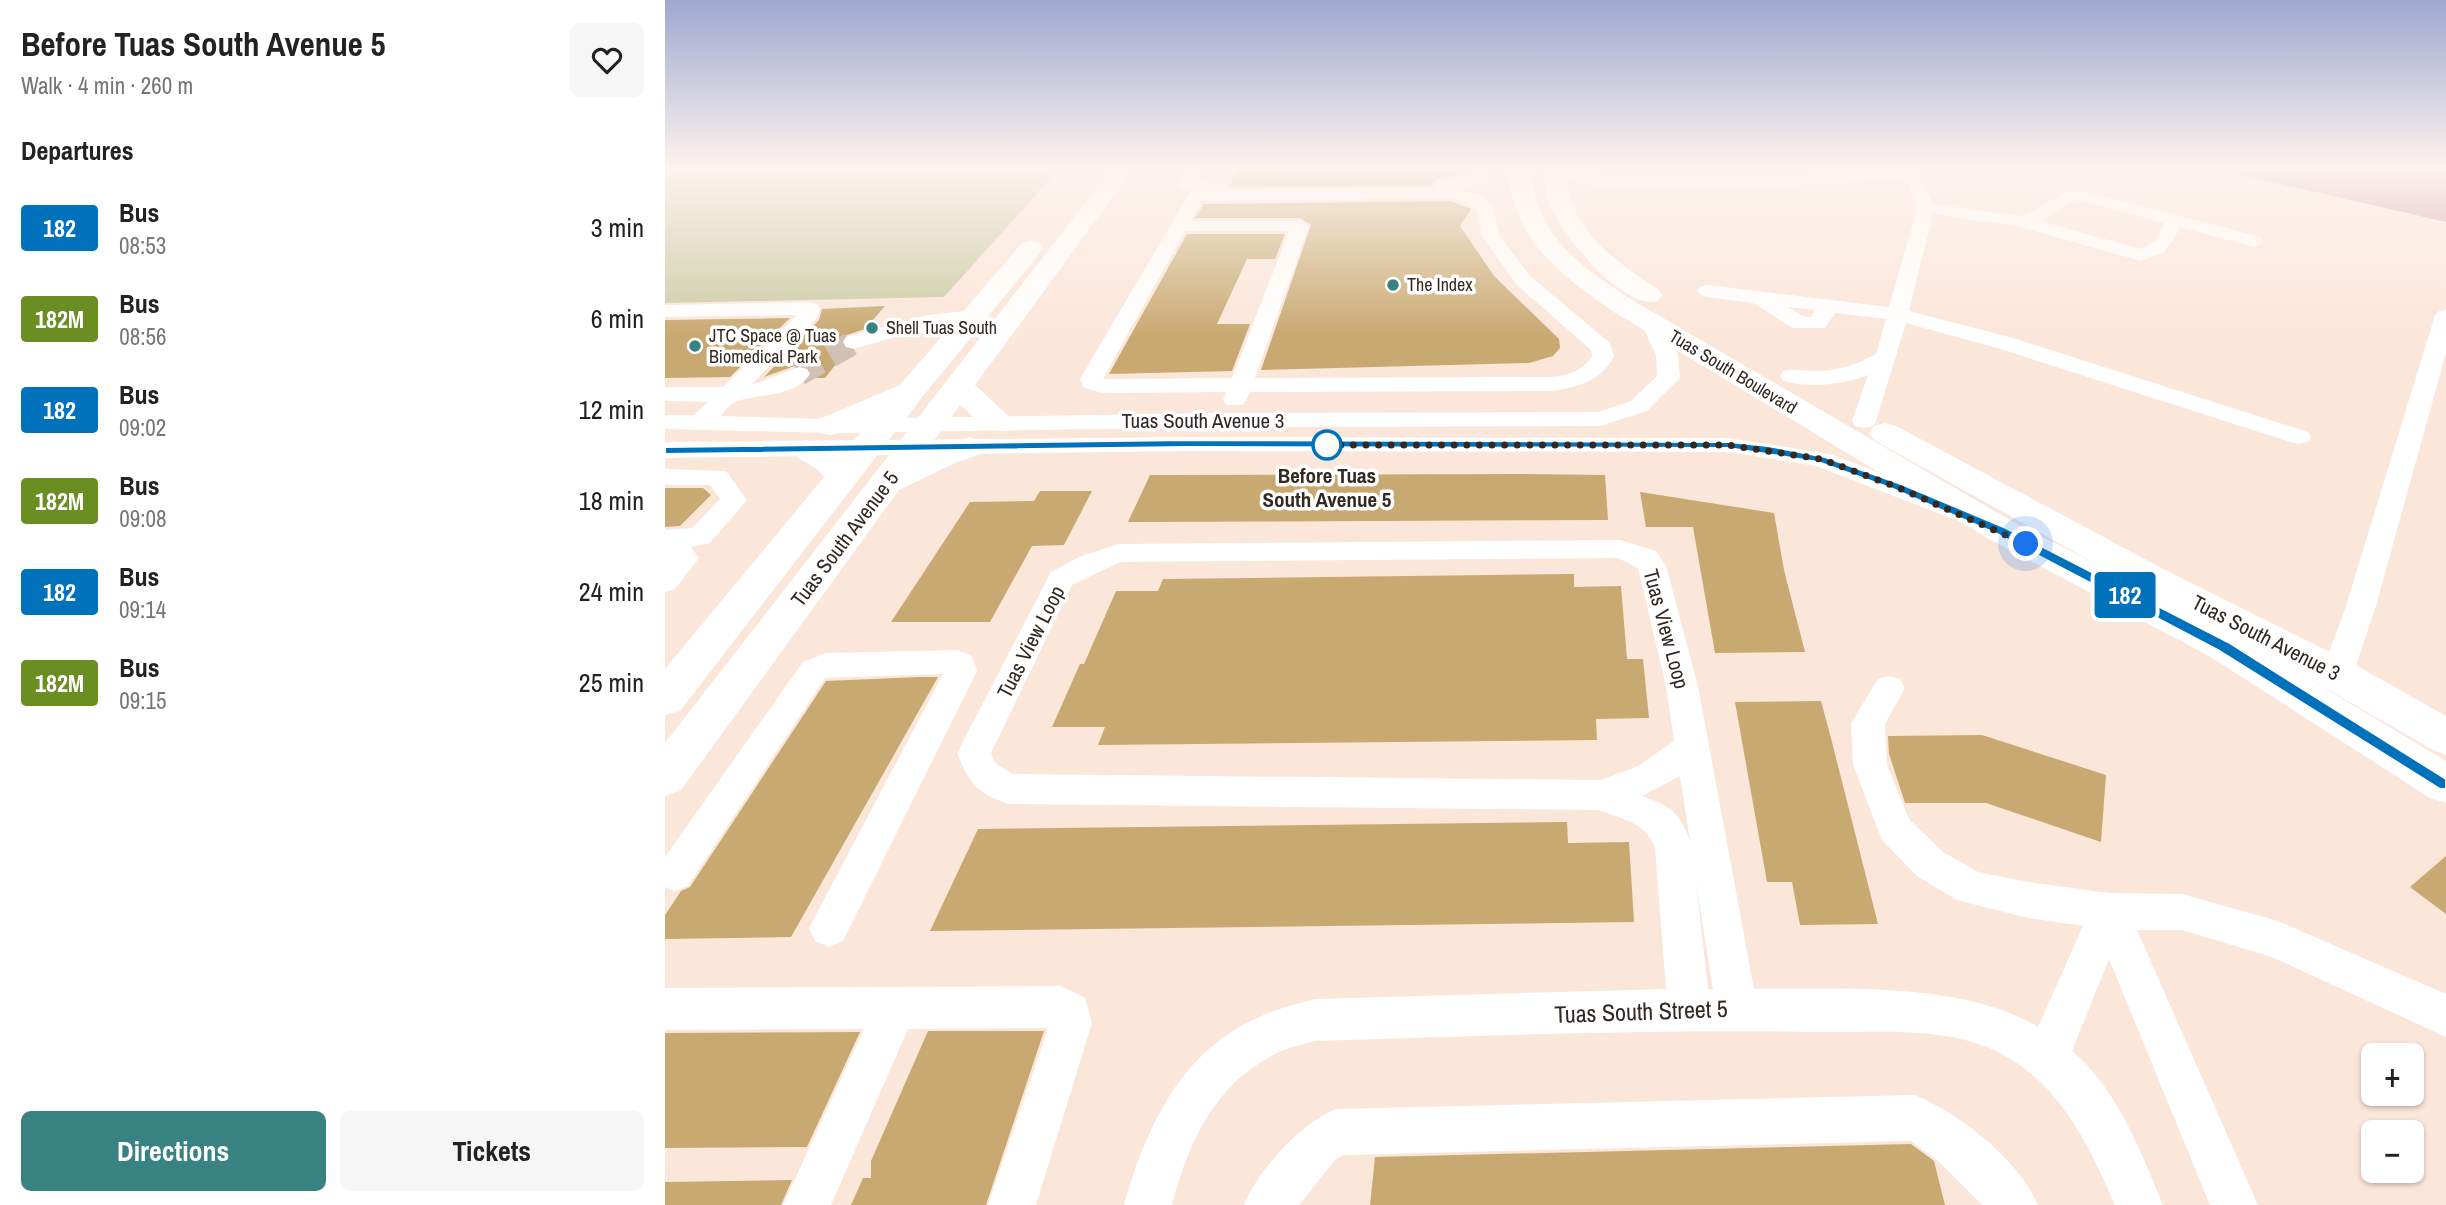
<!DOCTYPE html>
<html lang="en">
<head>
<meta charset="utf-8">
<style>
	body { margin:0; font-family:"Archivo Narrow",sans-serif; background:#f6f6f6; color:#222; height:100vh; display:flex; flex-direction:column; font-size:26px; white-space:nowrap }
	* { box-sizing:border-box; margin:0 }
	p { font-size:23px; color:#767676 }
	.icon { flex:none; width:38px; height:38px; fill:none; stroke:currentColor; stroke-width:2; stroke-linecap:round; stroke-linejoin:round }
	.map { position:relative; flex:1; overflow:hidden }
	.drawer { display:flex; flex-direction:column; background:#fff; width:665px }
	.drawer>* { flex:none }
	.badge { padding:0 14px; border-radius:5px; font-size:24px; line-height:46px }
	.controls { position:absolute; left:1696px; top:1043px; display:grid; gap:14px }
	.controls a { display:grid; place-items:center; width:63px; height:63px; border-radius:10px; background:#fff; box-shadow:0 2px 5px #0004; font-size:35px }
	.you { position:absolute; width:35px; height:35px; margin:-18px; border:5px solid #fff; border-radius:50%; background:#1a73e8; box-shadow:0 0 0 10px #1a73e833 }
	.map>.badge { position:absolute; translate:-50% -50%; box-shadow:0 0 0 4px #fff }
	h2 { padding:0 21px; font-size:26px; line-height:63px }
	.round { display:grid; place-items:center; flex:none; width:74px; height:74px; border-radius:10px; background:#f6f6f6 }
	.summary { display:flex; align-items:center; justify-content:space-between; height:119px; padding:0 21px }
	h1 { font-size:33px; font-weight:800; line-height:52px }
	.action { display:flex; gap:14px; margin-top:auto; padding:14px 21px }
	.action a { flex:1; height:80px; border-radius:10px; background:#398282; color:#fff; font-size:28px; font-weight:800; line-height:80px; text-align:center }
	.action a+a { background:#f6f6f6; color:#222 }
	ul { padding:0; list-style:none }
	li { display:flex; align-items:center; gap:21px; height:91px; padding:0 21px }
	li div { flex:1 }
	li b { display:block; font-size:26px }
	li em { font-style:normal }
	li .badge { min-width:77px; font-weight:700; text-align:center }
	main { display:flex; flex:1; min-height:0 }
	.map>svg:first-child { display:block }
</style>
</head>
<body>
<main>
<section class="drawer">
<div class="summary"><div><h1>Before Tuas South Avenue 5</h1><p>Walk · 4 min · 260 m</p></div><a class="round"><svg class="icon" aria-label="heart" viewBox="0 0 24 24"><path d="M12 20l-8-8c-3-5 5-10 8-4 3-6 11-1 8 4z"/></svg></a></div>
<h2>Departures</h2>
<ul>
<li><span class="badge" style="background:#0072bc;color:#fff">182</span><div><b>Bus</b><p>08:53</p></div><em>3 min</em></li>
<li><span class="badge" style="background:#6b8e23;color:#fff">182M</span><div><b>Bus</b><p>08:56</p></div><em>6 min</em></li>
<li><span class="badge" style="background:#0072bc;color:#fff">182</span><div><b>Bus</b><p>09:02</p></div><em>12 min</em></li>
<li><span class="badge" style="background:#6b8e23;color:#fff">182M</span><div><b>Bus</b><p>09:08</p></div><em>18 min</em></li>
<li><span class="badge" style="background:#0072bc;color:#fff">182</span><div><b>Bus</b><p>09:14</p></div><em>24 min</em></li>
<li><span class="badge" style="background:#6b8e23;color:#fff">182M</span><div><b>Bus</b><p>09:15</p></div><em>25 min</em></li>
</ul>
<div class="action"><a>Directions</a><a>Tickets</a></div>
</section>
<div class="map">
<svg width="1781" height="1205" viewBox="0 0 1781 1205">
	<rect width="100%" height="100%" fill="#fbe6da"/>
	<path fill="#c9cba4" d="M396 167 279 297 0 303V167Z"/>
	<path fill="#d595ab" d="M1541 167H1781V222Z"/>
	<path fill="#c8a971" d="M573 167H794L793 175 772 178 766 185 565 187Z
		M786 201 806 209 795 226 829 276 894 339 895 348 888 356 864 363 596 370 646 225 635 218H530L539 204Z
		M522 234H620L610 259H582L552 324H585L567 371 444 374Z
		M220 306 200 329 179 336 176 343 182 350 160 378H145L148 374 144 368 135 364 99 377 154 320 157 309Z
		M125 318 65 377 0 378V320Z
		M856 474 940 475 943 520 463 522 485 475Z
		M0 488H38L46 495 15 526 0 527Z
		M375 491H427L399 545 367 546 325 622H226L305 502 369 501Z
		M975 492 1109 513 1119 570 1140 652 1050 653 1028 527H981Z
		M909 574V587L956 586 962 659H978L984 718 931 719 932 740 433 745 440 727H387L415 664H419L451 591H493L498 579Z
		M254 677H273L126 937 0 939V915L16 891 25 887 161 681Z
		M1156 701 1167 742 1213 924 1135 925 1127 882H1102L1070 702Z
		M1317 735 1441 775 1436 842 1321 803H1240L1224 754 1223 736Z
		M902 822 903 843 964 842 969 922 265 931 313 829Z
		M1781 856V914L1745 887Z
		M263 1031H379L321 1205H186L198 1178H206V1161Z
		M195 1032 142 1147 0 1148V1033Z
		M1246 1144 1269 1161 1280 1205H705L710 1157Z
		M127 1180 116 1205H0V1182Z"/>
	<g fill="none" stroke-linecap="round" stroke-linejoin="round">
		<path stroke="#d3c0b5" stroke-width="24" stroke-dasharray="24 12" stroke-linecap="butt" d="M134 374 189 342"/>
		<path fill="#fff" fill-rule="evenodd" d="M523 167H539L534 181 559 183 562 187 559 190 772 188 769 185 772 181 809 175V167H825L823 182 791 189 815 195 827 204 835 236 865 276 945 343 949 356C936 381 914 387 887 391L585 392 578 405H562L558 400 561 392 438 393 419 388 415 379 525 192 530 191 518 188 515 184ZM786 198 803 203 812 210 817 236 851 284 926 350 927 356C918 371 903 375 887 377L590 378 644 226 635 221H526L537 201ZM520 231H624L567 378 438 379Z
			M888 167C908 167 925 174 945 177L1134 175 1244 167 1259 182 1268 204 1354 216C1377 211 1390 192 1415 190L1596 237 1598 241 1596 245 1589 247 1516 227 1500 252 1476 261 1352 226 1268 214 1244 311 1348 338 1643 432 1646 437 1643 442 1634 444 1625 442 1332 348 1241 323 1211 421 1208 426 1199 428 1190 426 1187 421 1203 375C1176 385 1146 388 1118 381L1115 376 1118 371C1129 368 1140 371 1152 371 1174 371 1192 364 1211 354L1221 319 1170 313 1160 328H1128L1088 303 1042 297 1035 295 1032 291 1035 287 1042 285 1224 307 1252 208 1243 184 1237 178 1134 185 945 187 911 182ZM1415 200 1499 223 1491 240 1476 249 1375 221 1405 202ZM1123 307 1150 310 1146 317H1140Z
			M145 302 152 304 155 308 152 318 86 385 134 367 142 369 145 374C129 398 96 393 72 401 66 403 60 411 56 416L165 419 562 413 933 412 966 401 992 376 991 355 976 323 979 318H995L998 323 1013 355 1015 378 982 411 935 426 562 427 165 433 0 429V415H29L43 402 0 401V387H58L132 315 0 317V305Z
			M1781 309V353L1710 609 1688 674 1683 683 1672 686 1661 683 1656 674 1680 609 1770 315 1774 311Z
			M310 310 317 312 321 316 317 320 264 327 189 349 181 347 178 342 181 337 262 315Z
			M524 437 1063 438 1165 454 1298 504 1301 510 1298 516 1288 519 1151 466 1063 452 524 451 0 458V442Z
			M0 469 61 471 82 500 45 543 26 547 34 558 10 589 0 592V530L27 528 55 499 45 485H0Z
			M955 540 991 551 1001 566 1033 686 1089 989C1176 989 1297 981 1373 1027L1418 926 1363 918 1292 900 1252 876 1217 840 1188 765 1186 723 1213 679 1224 676 1235 679 1240 688 1220 724 1222 765 1244 819 1278 852 1313 872 1363 882 1444 893 1517 894 1613 921 1781 994V1037L1607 957 1517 930H1472L1593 1205H1545L1444 959 1407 1051C1452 1088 1476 1152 1498 1205H1450C1424 1145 1395 1084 1335 1053 1282 1025 1210 1033 1152 1032 985 1029 818 1036 650 1041 640 1044 629 1046 619 1050 552 1079 524 1139 507 1205H459C482 1126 515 1052 594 1017 612 1009 631 1004 650 999L1001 989 990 848C982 823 957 819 934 810L343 804C310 792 305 784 292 753L386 572 414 557 454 544ZM953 558 973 568 1001 686 1009 741 973 766 936 780 348 774 331 764 326 753 407 585 455 562ZM1015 776 1025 841C1013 810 1007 807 977 796ZM1031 882 1048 989H1043Z
			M293 650 307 656 312 671 178 941 164 947 150 941 144 928 278 674 160 678 23 886 10 891 0 887V857L138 662 161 653Z
			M396 986 420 998 427 1023 371 1205H323L383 1028 243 1029 166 1205H118L199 1029 0 1030V988Z
			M1250 1095C1295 1114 1354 1160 1373 1205H1317L1273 1161 1246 1141 678 1155 670 1160 634 1205H579C594 1169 635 1124 671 1109Z"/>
		<path fill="#fff" fill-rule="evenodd" d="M448 167H470L310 385 351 423 346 430C323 435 312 419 295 405L261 451 305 437 316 440 321 447 316 454 290 463 234 490 16 790 0 796V743Z
			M843 167H865C871 237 913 264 967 300L1350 523 1431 564 1209 440 1204 433 1209 426 1220 423 1231 426 1508 574 1687 663 1781 716V755L1766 749 1636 674 1781 761V803L1765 798 1544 656 1324 539 949 312C893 273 847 240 843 167Z
			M878 167H900C901 178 902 190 906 200 919 240 960 268 993 289L997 295 993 301C957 310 897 235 885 205 880 193 880 180 878 167Z
			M366 241 375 243 378 248 375 253 258 396 15 711 0 715V669L159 477C150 463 134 463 125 450L130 443 141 440 177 455 207 419 176 433 165 435 154 433 149 426 154 419 235 385 357 243Z"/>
	</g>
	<linearGradient id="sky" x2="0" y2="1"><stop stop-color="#a0a8d0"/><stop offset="0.5" stop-color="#fdf4ee"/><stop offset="1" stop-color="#fdf4ee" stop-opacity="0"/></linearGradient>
	<rect width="1781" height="336" fill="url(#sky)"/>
	<path fill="#0072bc" stroke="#fff" stroke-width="2" d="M524 440 1063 442 1103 446 1160 457 1236 484 1341 528 1563 642 1781 779V789H1775L1553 650 1332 534 1228 489 1153 462 1063 448 524 447 0 454V447Z"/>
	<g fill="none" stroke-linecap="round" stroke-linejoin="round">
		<path stroke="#342820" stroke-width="7" stroke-dasharray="0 12.6" d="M662 445H650H1063L1156 459 1232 487 1361 544"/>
	</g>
	<g fill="#398282" stroke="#fff" stroke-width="2.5">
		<circle cx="728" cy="285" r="7"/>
		<circle cx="207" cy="328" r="7"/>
		<circle cx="30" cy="346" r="7"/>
	</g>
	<circle fill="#fff" stroke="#0072bc" stroke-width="3.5" cx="662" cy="445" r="14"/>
	<g text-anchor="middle" stroke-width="7" stroke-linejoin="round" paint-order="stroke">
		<g font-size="18" fill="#342820" stroke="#fff" text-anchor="start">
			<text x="742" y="291">The Index</text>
			<text x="221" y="334">Shell Tuas South</text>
			<text x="44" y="342">JTC Space @ Tuas<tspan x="44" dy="21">Biomedical Park</tspan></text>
		</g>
		<g font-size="18" fill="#342820" stroke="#fff">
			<text transform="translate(1068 372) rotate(31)" y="6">Tuas South Boulevard</text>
		</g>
		<g font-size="21" fill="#342820" stroke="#fff">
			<text x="538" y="428">Tuas South Avenue 3</text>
			<text transform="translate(180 539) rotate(-53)" y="7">Tuas South Avenue 5</text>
			<text transform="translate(1001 629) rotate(75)" y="7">Tuas View Loop</text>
			<text transform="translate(1601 638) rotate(27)" y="7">Tuas South Avenue 3</text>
			<text transform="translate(366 642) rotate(-63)" y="7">Tuas View Loop</text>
		</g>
		<g font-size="21" font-weight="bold" fill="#342820" stroke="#fff">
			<text x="662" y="483">Before Tuas<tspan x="662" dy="24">South Avenue 5</tspan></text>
		</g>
		<g font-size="24" fill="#342820" stroke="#fff">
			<text transform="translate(976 1012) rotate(-2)" y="8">Tuas South Street 5</text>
		</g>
	</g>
</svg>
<div class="controls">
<a>+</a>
<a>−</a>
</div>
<div class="you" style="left:1361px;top:544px"></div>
<b class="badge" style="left:1460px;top:595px;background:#0072bc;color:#fff">182</b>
</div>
</main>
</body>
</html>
